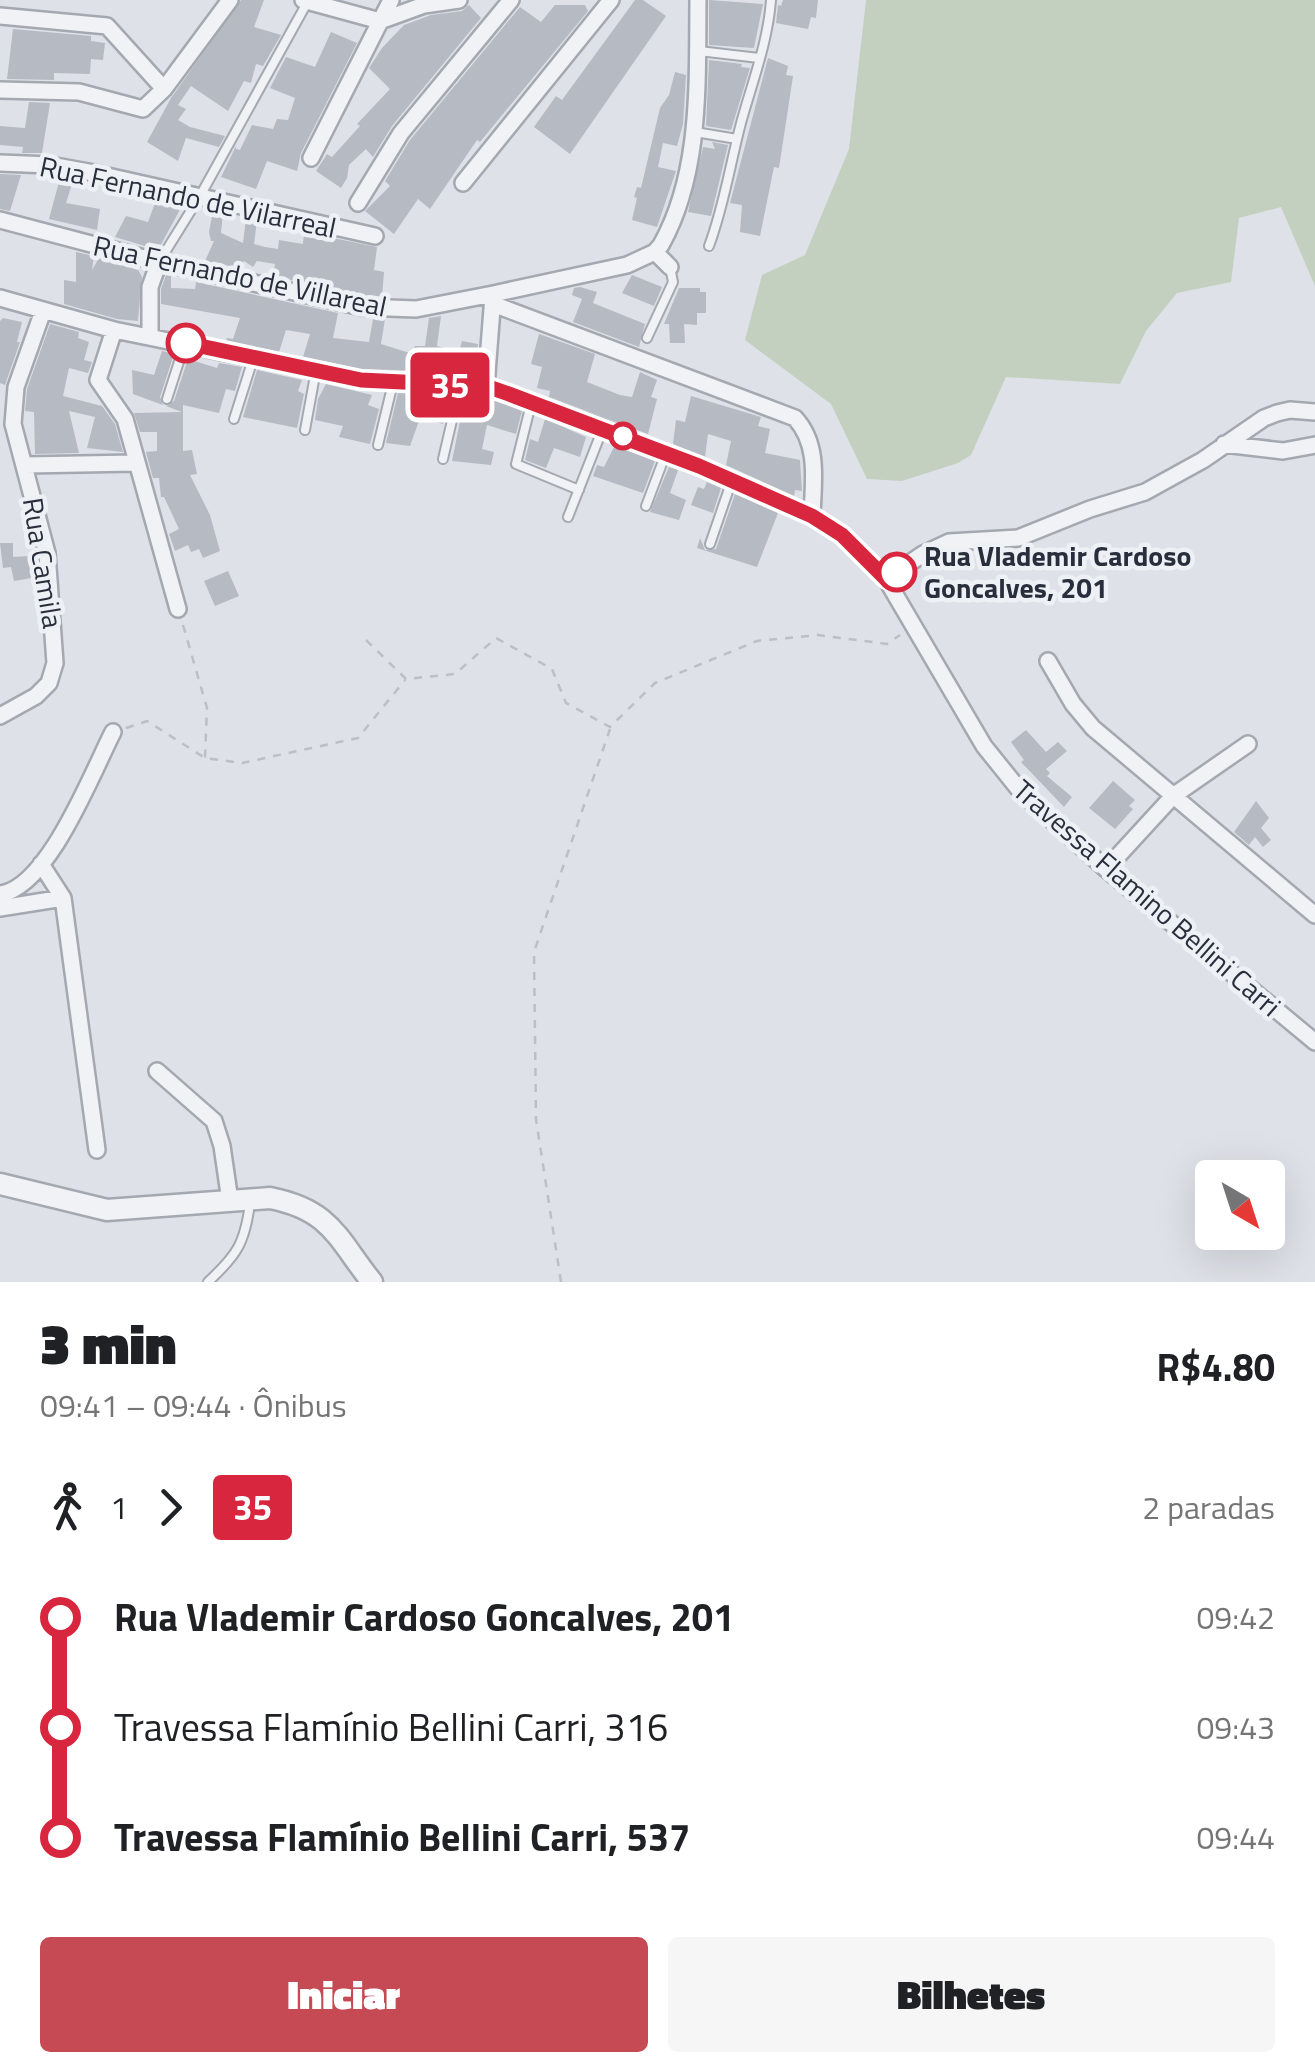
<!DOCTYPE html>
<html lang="pt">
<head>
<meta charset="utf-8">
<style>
	body { margin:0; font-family:"Titillium Web",sans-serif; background:#f6f6f6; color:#202124; height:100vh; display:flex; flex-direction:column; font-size:38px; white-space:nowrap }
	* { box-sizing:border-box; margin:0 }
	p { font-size:32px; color:#757577 }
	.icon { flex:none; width:55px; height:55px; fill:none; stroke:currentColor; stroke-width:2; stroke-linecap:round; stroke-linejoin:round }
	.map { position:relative; height:1282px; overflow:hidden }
	.sheet { display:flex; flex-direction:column; background:#fff; flex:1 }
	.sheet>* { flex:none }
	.badge { padding:0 20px; border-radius:8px; font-size:35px; line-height:65px }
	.needle { width:65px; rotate:141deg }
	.controls { position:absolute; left:1195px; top:1160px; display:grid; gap:20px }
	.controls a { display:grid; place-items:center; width:90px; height:90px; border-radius:10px; background:#fff; box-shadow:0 10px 40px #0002; font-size:50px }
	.map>.badge { position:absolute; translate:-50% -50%; box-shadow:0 0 0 5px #fff }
	.legs { display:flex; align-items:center; gap:15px; height:110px; padding:0 40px; font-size:32px }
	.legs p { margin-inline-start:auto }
	.overview { display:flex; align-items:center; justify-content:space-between; height:170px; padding:0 40px }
	h1 { font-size:55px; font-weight:800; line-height:75px }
	.cta { display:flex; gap:20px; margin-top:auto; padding:20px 40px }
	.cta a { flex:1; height:115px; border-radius:10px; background:#c54a54; color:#fff; font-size:40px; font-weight:800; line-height:115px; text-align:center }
	.cta a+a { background:#f6f6f6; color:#202124 }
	ul { padding:0 40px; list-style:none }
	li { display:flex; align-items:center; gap:35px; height:110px; font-size:38px }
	li i { display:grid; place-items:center; width:15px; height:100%; margin:0 12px; background:currentColor }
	li i::after { content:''; width:25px; height:25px; margin:-12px; border:8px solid; border-radius:50%; background:#fff }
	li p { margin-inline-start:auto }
	li:first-child i { background:linear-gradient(#0000 50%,currentColor 0) }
	li:last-child i { background:linear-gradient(currentColor 50%,#0000 0) }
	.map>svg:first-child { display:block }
</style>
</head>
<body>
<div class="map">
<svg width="1315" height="1282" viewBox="0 0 1315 1282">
	<rect width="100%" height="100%" fill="#dee1e7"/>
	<path fill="#c3d0c0" d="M866 0H1315V286L1281 207 1239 218 1231 282 1177 293 1146 331 1120 384 1006 377 971 455 958 463 902 481 867 479 831 404 745 340 762 275 805 255 849 149Z"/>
	<path fill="#b6bac3" d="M241 0H264L254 27 281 35 263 66 256 64 251 83 244 81 228 111 191 86 178 105 186 109 178 120 190 127 225 136 219 147 186 138 178 161 147 142 171 98Z
		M635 0H643L666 16 570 154 534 127 556 96 562 100Z
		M709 0 763 4 754 48 709 45Z
		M783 0H818L816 18 811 17 808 29 776 23 778 5 781 6Z
		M469 5 481 18 392 126 373 157 366 149 349 165 347 178 341 188 316 171 327 154 332 157 360 126 357 124 390 89 369 68 382 48 404 25 431 15 462 11Z
		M555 5H585L588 11 480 142 477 140 430 209 418 199 394 234 365 211 390 186 385 181 410 140 520 7 541 22Z
		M13 29 91 36V41L105 43 103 60 91 59 90 74 54 73V80L7 79Z
		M331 32 357 43 301 153 297 171 267 161 256 189 221 177 236 146V149L240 150 252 125 273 129 277 119 288 120 295 98 270 88 286 57 315 67Z
		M768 58 788 66 786 75 793 76 779 168 774 167 760 236 740 232 742 205 730 203Z
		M709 60 742 64 741 67 750 68 731 130 706 126Z
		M675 72 686 75 683 124 677 146 663 143 658 167 676 171 657 227 632 220 637 198 634 197 637 187 641 188 660 108 669 95Z
		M29 102 50 103 42 153H22L23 147 0 145V126L25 128Z
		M712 142 728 145 711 216 688 212 703 147 715 149Z
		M0 174 21 175 10 211 0 209Z
		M60 178 73 181 66 203 100 209 97 230 49 219Z
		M168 201 183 204 158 250 115 237 126 216 148 222 155 203 166 207Z
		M213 211 223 213 221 233 243 243 246 219 257 221 254 244 265 247 278 249 279 240 303 244 304 232 377 247 374 270 384 272 382 296H363L273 276 275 264 257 261 253 267 244 261 240 268 205 261 214 241H211L209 232Z
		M76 252 94 256 92 270 99 258 138 270 142 277 138 321 117 319 64 304V280L76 282Z
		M166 275 171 276V288L195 289 196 282 338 313 333 338 369 342 373 319H385L381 344 413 354 415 346H425L429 318 441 316 437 346 459 352 462 341 478 344 475 373 362 369 303 357 310 334 286 330 279 352 226 341 227 338 233 339 240 318 161 304V289Z
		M632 275 662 287 654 306 622 293Z
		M580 287 597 292 593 303 645 324 639 347 573 322 582 299 572 295 574 288Z
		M679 288H700V292H706V313H697V325L684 324 685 343H670L669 324H664Z
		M3 318 22 322 17 342H20L5 385 0 383V321Z
		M50 324 79 332 78 338 89 342 84 360 92 362 88 373 69 368 63 396 102 406 115 424 123 452 87 448 95 417 69 411 79 453 35 454 34 412 25 411 27 389Z
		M539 334 595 354 587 382 620 395 632 397 640 372 657 380 651 397 657 399 648 434 549 397 550 391 537 388 542 367 531 364Z
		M162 351 174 354 160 397 163 405 133 394 132 370 154 375Z
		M188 359 217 368 219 363 242 367 235 391 226 389 219 413 183 405V451L192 450 197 474 190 475 210 515 220 551 203 558 199 549 191 552 188 545 175 551 169 534 179 529 164 497H161L159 478H153L146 452 157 451V432H140L134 413 182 412 166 406 174 401Z
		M257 370 302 380 298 391 304 394 297 428 243 417Z
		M326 384 372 395 368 405 379 409 370 444 339 437 343 426 315 420 318 399Z
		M398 393 450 396 443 424 424 418 419 421 410 446 386 443Z
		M465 396 484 397 522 411 516 434 487 425 482 449 494 452 491 465 452 461Z
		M691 396 761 417 758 426 770 429 765 453 800 460 802 491 795 490 794 496 726 465 731 441 708 434 705 457 673 444 676 420 685 422Z
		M545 419 586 437 580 457 554 448 546 468 525 460 530 439 538 442Z
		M615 445 655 461 643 493 593 476 597 465 604 467Z
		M669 467 678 470 670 493 686 500 679 520 650 512Z
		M707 482 721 488 713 513 691 505 698 487 704 489Z
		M735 494 778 513 757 567 697 548 700 538 705 550 716 549Z
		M0 543H13V557L29 556 32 578 14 581 11 567 3 568Z
		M228 571 239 596 215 606 204 581Z
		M1026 730 1046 752 1058 742 1067 751 1046 769 1050 773 1047 776 1072 797 1064 807 1021 762 1024 760 1011 742Z
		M1113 781 1135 800 1129 806 1133 809 1115 829 1089 808Z
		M1256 801 1269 818 1261 828 1271 840 1263 847 1255 837 1249 845 1234 832Z"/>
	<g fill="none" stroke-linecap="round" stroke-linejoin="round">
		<g stroke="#a4a8b0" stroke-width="12">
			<path id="service" d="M699 51 759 58
				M695 132 737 139
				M709 246C724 206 730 165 741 123 752 83 768 42 771 0
				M159 262 200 196 308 1
				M647 338 673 282 670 267
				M167 399 185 343
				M531 404 516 464 579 490
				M234 419 254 356
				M305 430 316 370
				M378 445 393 383
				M443 459 460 386
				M646 506 666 453
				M568 517 603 428
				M710 544 732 480
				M208 1282C237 1255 245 1243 250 1203"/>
		</g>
		<g stroke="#a4a8b0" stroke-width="20">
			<path id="minor" d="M303 0 380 21
				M0 16 107 26 164 89
				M380 21 424 5 459 0
				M0 90 79 92 143 109 164 89 230 0
				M311 158 391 0
				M0 163 50 165 94 173 375 236
				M463 183 611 0
				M358 203 401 133 511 0
				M0 220 159 262 362 307 416 309 493 294 627 265 655 252 661 245C702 172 697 80 698 0
				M655 252 670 267
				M0 298 114 330 361 380 486 386 603 428 732 480 812 516 842 535 886 579 984 746 1021 792 1106 869 1315 1042
				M493 304 795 418C820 445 813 483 812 516
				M114 330 98 380 125 419 178 609
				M150 336V287L159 262
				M486 386 493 296
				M1224 444 1283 451 1315 445
				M26 465 135 463
				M886 579 923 554 949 542 1018 538 1090 509 1145 492 1203 460 1264 418 1277 413 1290 410 1315 412
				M1048 661 1073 704 1093 728 1315 915
				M0 716 36 696 49 683 55 663 47 553 13 424 16 387 43 311
				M41 864 63 898
				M1106 869 1173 796 1248 744
				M0 894C48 888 92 773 113 732
				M0 908 63 898 97 1150
				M157 1071 214 1121 222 1146 230 1201"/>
		</g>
		<g stroke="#a4a8b0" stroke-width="25">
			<path id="tertiary" d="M0 1184 107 1210 270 1198C331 1210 337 1238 372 1282"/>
		</g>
		<path stroke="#bcbfc5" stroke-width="2.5" stroke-dasharray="8 8" stroke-linecap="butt" d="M183 625 207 708 205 758
			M366 640 406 679 455 674 496 638 552 669 566 703 610 727 655 683 757 641 818 635 887 644 900 635
			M126 728 147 721 205 758 242 763 358 738 405 680
			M561 1282 536 1119 534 952 610 729"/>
		<use href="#service" stroke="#f0f2f5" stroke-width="8"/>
		<use href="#minor" stroke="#f0f2f5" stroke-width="15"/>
		<use href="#tertiary" stroke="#f0f2f5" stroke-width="20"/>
	</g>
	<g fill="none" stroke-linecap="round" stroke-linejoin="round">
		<g stroke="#fff" stroke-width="22">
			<path id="line-1" d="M186 343 361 380 486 386 509 394 699 466 812 516 842 535 886 579 897 572"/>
		</g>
		<use href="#line-1" stroke="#d7263d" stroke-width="15"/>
	</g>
	<g fill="#fff" stroke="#d7263d" stroke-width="5">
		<circle cx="186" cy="343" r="18"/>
		<circle cx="623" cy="436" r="12"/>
		<circle cx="897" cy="572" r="18"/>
	</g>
	<g text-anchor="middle" stroke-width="9" stroke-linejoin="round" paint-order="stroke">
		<g font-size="28" fill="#282e3c" stroke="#edf0f4">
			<text transform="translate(188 197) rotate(12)" y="10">Rua Fernando de Vilarreal</text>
			<text transform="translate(240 276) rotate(12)" y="10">Rua Fernando de Villareal</text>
			<text transform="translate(43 563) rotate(81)" y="10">Rua Camila</text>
			<text transform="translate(1147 898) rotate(41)" y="10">Travessa Flamino Bellini Carri</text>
		</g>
		<g font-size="28" font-weight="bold" fill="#282e3c" stroke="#edf0f4" text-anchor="start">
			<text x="924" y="566">Rua Vlademir Cardoso<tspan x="924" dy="32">Goncalves, 201</tspan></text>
		</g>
	</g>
</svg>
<div class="controls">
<a><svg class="needle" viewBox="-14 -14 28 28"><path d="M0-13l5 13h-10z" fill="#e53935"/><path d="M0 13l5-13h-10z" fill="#757577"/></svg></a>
</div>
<b class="badge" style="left:450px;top:385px;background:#d7263d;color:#fff">35</b>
</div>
<section class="sheet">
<div class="overview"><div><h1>3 min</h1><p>09:41 – 09:44 · Ônibus</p></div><b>R$4.80</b></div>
<div class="legs"><svg class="icon" aria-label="walk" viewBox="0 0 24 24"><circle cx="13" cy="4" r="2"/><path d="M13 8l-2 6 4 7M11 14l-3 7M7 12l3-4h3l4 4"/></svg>1<svg class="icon" aria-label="forward" viewBox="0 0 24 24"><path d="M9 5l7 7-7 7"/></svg><b class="badge" style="background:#d7263d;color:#fff">35</b><p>2 paradas</p></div>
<ul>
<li><i style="color:#d7263d"></i><b>Rua Vlademir Cardoso Goncalves, 201</b><p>09:42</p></li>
<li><i style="color:#d7263d"></i><span>Travessa Flamínio Bellini Carri, 316</span><p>09:43</p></li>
<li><i style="color:#d7263d"></i><b>Travessa Flamínio Bellini Carri, 537</b><p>09:44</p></li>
</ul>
<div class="cta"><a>Iniciar</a><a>Bilhetes</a></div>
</section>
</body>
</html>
